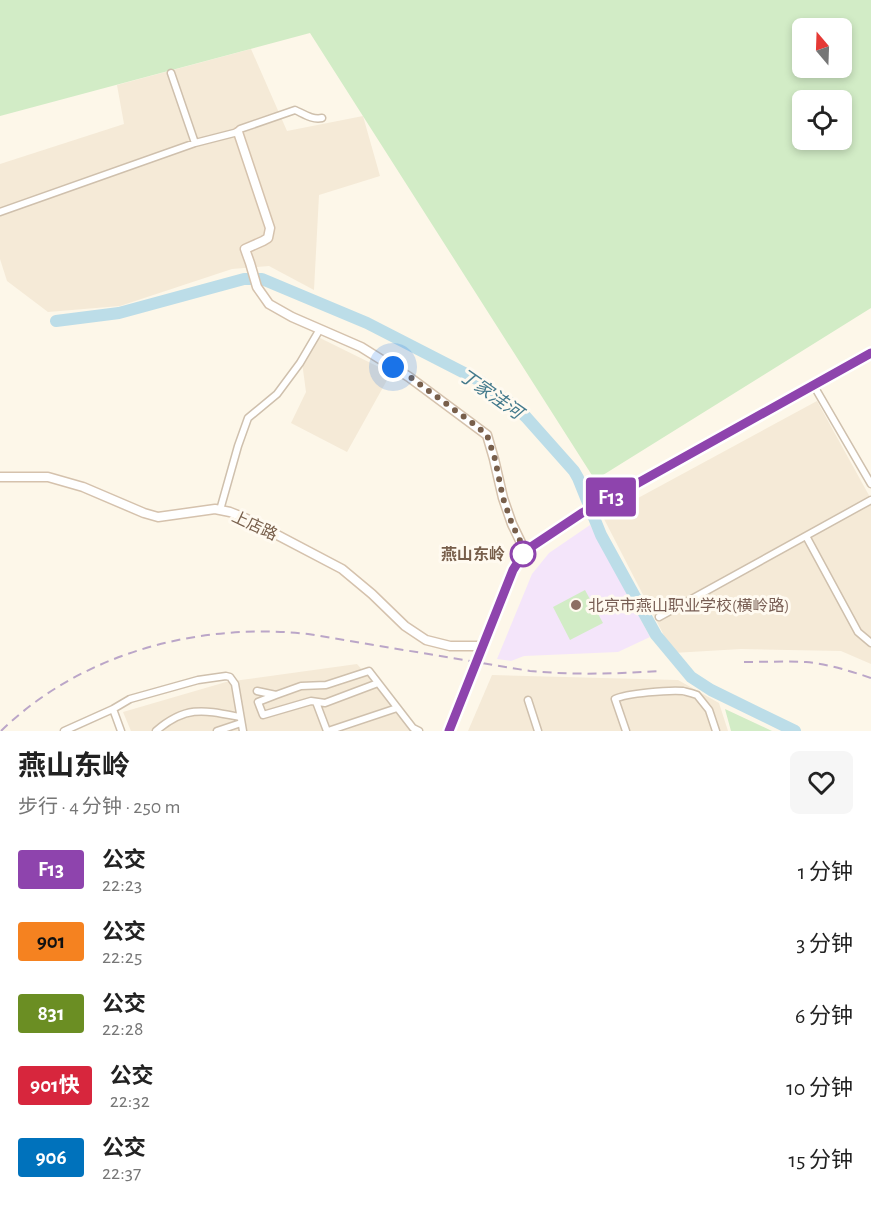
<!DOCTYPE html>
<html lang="zh">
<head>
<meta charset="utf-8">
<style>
	body { margin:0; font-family:"Alegreya Sans","Noto Sans SC",sans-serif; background:#f6f6f6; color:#222; height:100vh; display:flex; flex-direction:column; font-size:22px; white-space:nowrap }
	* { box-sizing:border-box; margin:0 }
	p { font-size:20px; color:#767676 }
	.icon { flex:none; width:33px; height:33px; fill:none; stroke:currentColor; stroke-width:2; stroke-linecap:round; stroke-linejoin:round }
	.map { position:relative; height:731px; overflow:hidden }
	.details { display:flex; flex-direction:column; background:#fff; flex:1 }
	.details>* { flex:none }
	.badge { padding:0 12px; border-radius:4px; font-size:21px; line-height:39px }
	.needle { width:39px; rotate:341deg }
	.buttons { position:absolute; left:792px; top:18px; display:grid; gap:12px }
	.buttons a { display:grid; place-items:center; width:60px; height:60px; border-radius:9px; background:#fff; box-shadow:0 3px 9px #0003; font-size:30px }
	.you { position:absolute; width:30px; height:30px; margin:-15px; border:4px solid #fff; border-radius:50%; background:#1a73e8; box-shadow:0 0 0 9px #1a73e833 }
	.map>.badge { position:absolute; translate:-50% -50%; box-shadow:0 0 0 3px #fff }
	.round { display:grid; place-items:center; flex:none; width:63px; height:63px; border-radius:9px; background:#f6f6f6 }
	.overview { display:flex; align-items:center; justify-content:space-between; height:102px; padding:0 18px }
	h1 { font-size:28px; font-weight:700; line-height:45px }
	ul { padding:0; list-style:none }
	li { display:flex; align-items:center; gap:18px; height:72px; padding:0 18px }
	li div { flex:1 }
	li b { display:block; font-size:22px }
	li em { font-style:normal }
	li .badge { min-width:66px; font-weight:700; text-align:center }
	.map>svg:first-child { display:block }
</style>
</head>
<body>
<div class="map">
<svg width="871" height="731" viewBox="0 0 871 731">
	<rect width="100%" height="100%" fill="#fdf7e9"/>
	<path fill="#f5ead7" d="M251 49 287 131 363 116 380 176 319 195 314 290 269 266 232 269 120 306 48 312 7 281 0 259V164L124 124 117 85Z
		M316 336 391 373 347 452 291 423 306 392 302 362Z
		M817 401 871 499V664L841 651 741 649 673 653 603 517Z
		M357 664 417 731H131L123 712 226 682Z
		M492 675 678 680 719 703 728 731H468Z"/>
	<path fill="#f4e5fa" d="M590 525 650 637 618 652 524 656 511 661 497 659 532 574 549 553Z"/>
	<path fill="#d2ecc6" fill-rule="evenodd" d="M0 0H871V308L595 480 310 33 0 116ZM802 28H842V68H802ZM802 100H842V140H802Z
		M585 590 603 623 570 640 553 607Z
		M725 709 772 731H731Z"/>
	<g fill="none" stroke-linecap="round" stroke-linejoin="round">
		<path stroke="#bcdde8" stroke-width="12" d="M56 321 119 313 244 279H262L367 323 480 381 513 405 526 417 574 471 578 478 601 535 656 635 691 677 711 690 795 731"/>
		<g stroke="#cfc0ad" stroke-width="9">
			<path id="street" d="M171 73 195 143
				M0 212 195 143 238 132 240 129 295 110C304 114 312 120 322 118
				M814 386 871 484
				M220 510 238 446 248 418 277 394 300 363 320 329
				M806 536 858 632 871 643
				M659 617 871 500
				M257 691 276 695 301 686 326 685 369 671 413 728 419 731
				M276 695 258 702 263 715 311 701 325 703 378 683
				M528 700 538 731
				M316 702 327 731
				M113 709 121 731
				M64 731 113 709 130 699 198 680 226 676 230 677 235 684 243 731
				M156 731C186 705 204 710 240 717
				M217 731 241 723
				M328 731 397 708
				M626 731 615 699C627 693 669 690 683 691 687 692 692 693 697 695L709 710 716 731"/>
		</g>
		<g stroke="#d5c2ad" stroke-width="11">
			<path id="secondary" d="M238 132 270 228 268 238 263 241 245 249 250 263 257 287 269 304 292 317 361 347 409 377 487 435 494 459 503 498 512 524 525 551
				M0 477H48L83 487 144 513 158 517 215 509 230 512 245 518 342 569 372 594 405 626 426 640 450 646H483
				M449 731 513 570 525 551 582 513 871 353"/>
		</g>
		<use href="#street" stroke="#fff" stroke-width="6"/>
		<use href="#secondary" stroke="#fff" stroke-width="8"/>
		<path stroke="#bba6c8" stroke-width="2" stroke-dasharray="9 6" stroke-linecap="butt" d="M744 662C765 662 786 661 806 662 828 664 850 671 871 678
			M1 731C81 653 199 622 308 634L530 671C573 675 615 674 659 671"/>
	</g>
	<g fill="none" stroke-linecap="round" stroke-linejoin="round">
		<g stroke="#fff" stroke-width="14">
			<path id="line" d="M449 731 513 570 525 551 582 513 629 488 871 353"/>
		</g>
		<use href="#line" stroke="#8e44ad" stroke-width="9"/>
		<path stroke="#785f4b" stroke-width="6" stroke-dasharray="0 10.8" d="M393 367 410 377 475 425 487 435 495 459 503 498 512 524 525 551 523 554"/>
	</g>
	<circle fill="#fff" stroke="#8e44ad" stroke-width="3" cx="523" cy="554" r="12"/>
	<circle fill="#8d6e63" stroke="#fffaf0" stroke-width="2" cx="576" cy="605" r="6"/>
	<g text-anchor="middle" stroke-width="6" stroke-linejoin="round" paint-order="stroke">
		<g font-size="16" fill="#785f4b" stroke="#fffaf0">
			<text transform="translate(255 525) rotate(25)" y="6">上店路</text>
		</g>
		<g font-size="16" font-weight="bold" fill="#785f4b" stroke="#fffaf0" text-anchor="end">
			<text x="505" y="560">燕山东岭</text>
		</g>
		<g font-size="16" fill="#785e54" stroke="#fffaf0" text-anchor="start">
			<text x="588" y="611">北京市燕山职业学校(横岭路)</text>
		</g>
		<g font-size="18" font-style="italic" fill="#447a8c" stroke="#fffaf0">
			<text transform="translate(491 394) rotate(35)" y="6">丁家洼河</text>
		</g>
	</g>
</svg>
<div class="buttons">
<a><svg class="needle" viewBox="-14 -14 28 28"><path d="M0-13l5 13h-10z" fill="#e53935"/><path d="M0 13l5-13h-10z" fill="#767676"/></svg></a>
<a><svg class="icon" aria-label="locate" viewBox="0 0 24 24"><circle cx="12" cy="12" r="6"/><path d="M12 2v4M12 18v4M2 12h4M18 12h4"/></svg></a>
</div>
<div class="you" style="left:393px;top:367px"></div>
<b class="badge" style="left:611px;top:497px;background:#8e44ad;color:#fff">F13</b>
</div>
<section class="details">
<div class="overview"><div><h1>燕山东岭</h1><p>步行 · 4 分钟 · 250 m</p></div><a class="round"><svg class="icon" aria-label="heart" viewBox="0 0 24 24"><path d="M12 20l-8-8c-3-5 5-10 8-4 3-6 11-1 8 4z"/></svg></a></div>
<ul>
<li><span class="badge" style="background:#8e44ad;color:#fff">F13</span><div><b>公交</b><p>22:23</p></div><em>1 分钟</em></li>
<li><span class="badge" style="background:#f58220;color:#111">901</span><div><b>公交</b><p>22:25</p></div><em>3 分钟</em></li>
<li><span class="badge" style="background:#6b8e23;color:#fff">831</span><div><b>公交</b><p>22:28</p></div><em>6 分钟</em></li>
<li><span class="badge" style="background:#d7263d;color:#fff">901快</span><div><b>公交</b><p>22:32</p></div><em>10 分钟</em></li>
<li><span class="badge" style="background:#0072bc;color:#fff">906</span><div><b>公交</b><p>22:37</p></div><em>15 分钟</em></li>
</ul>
</section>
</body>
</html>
